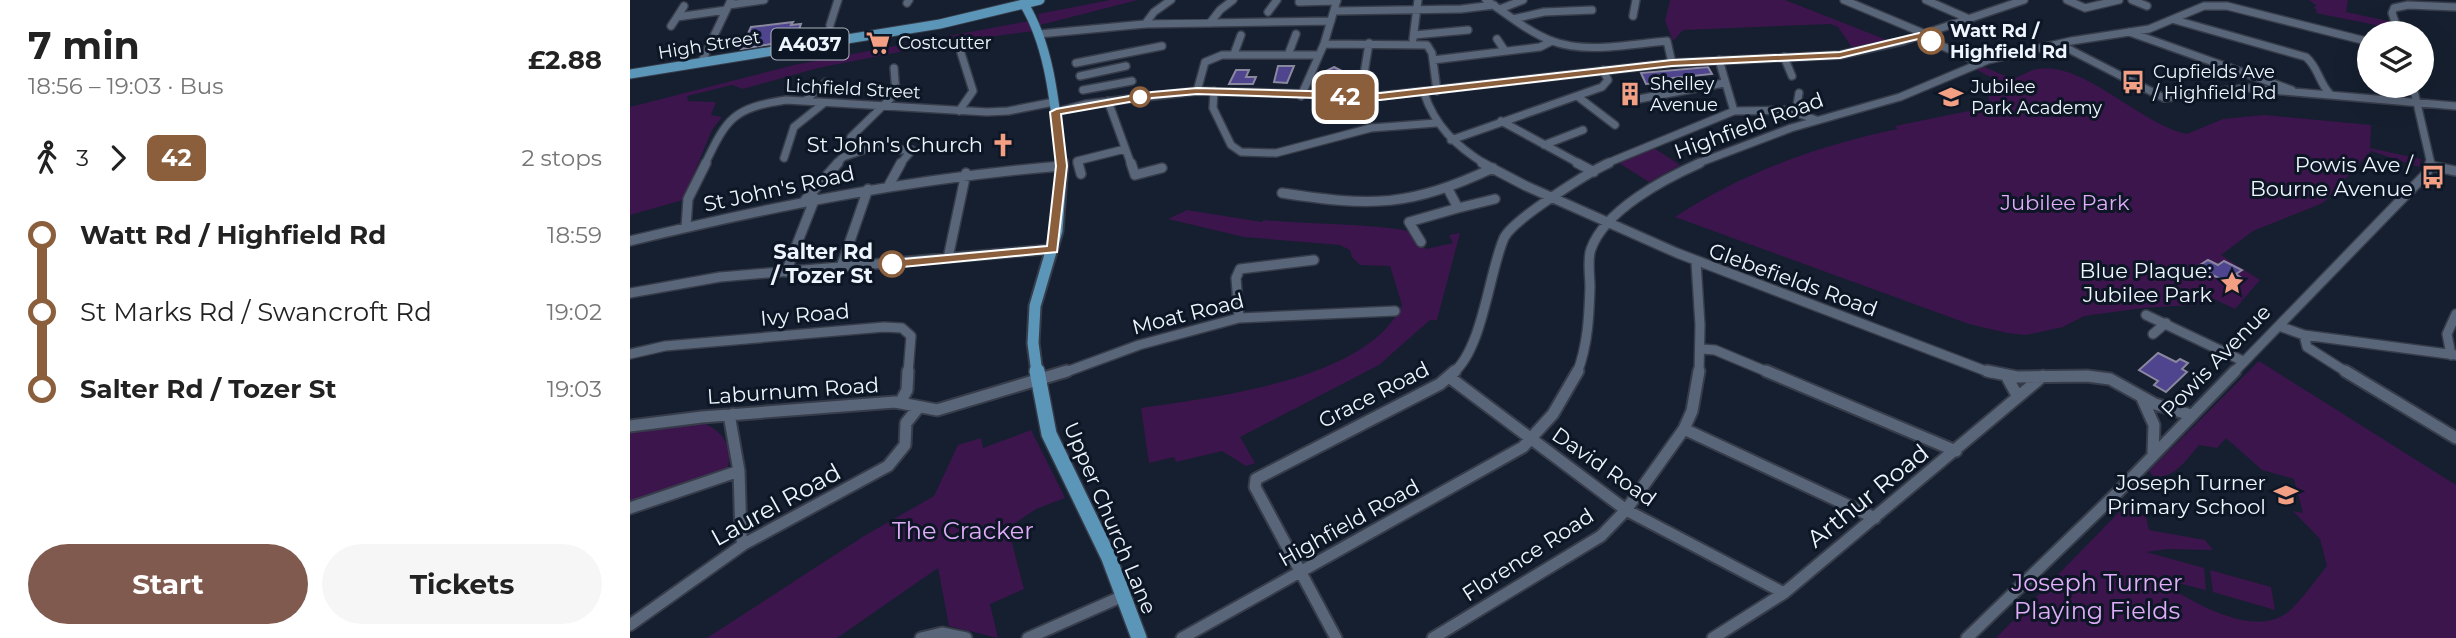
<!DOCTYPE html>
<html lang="en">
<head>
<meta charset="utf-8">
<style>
	body { margin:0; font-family:Montserrat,sans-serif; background:#f6f6f6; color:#222; height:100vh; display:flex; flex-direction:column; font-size:26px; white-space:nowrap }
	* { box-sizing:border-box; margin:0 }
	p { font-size:23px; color:#767676 }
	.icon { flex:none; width:38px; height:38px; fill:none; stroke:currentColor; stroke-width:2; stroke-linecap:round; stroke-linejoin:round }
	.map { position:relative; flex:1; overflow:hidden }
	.drawer { display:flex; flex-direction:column; background:#fff; width:630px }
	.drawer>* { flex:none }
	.badge { padding:0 14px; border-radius:10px; font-size:24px; line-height:46px }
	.buttons { position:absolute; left:1727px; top:21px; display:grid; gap:14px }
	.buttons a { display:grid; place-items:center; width:77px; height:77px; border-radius:50%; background:#fff; box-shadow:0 7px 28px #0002; font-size:35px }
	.map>.badge { position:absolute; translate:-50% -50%; box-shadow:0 0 0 4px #fff }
	.legs { display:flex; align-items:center; gap:10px; height:77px; padding:0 28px; font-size:23px }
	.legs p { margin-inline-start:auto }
	.head { display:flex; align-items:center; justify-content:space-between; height:119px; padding:0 28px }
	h1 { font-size:38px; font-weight:700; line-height:52px }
	.cta { display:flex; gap:14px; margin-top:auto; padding:14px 28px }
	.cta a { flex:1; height:80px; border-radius:42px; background:#805a4e; color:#fff; font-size:28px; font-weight:700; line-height:80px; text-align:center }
	.cta a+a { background:#f6f6f6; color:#222 }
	ul { padding:0 28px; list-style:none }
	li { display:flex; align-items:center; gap:24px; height:77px; font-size:26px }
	li i { display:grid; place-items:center; width:10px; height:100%; margin:0 9px; background:currentColor }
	li i::after { content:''; width:18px; height:18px; margin:-9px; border:5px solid; border-radius:50%; background:#fff }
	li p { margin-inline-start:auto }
	li:first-child i { background:linear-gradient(#0000 50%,currentColor 0) }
	li:last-child i { background:linear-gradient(currentColor 50%,#0000 0) }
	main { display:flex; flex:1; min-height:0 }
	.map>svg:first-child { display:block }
</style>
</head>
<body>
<main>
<section class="drawer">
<div class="head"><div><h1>7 min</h1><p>18:56 – 19:03 · Bus</p></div><b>£2.88</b></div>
<div class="legs"><svg class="icon" aria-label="walk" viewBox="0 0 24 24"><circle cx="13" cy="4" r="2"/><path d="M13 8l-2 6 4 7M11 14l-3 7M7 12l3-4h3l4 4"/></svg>3<svg class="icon" aria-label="forward" viewBox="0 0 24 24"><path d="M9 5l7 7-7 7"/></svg><b class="badge" style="background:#8b5e3c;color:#fff">42</b><p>2 stops</p></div>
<ul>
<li><i style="color:#8b5e3c"></i><b>Watt Rd / Highfield Rd</b><p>18:59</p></li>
<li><i style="color:#8b5e3c"></i><span>St Marks Rd / Swancroft Rd</span><p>19:02</p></li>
<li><i style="color:#8b5e3c"></i><b>Salter Rd / Tozer St</b><p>19:03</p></li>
</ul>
<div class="cta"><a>Start</a><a>Tickets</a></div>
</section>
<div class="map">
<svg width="1826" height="638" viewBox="0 0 1826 638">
	<rect width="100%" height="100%" fill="#151f2f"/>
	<path fill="#3c154c" d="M480 0H508L410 25 408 14Z
		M1040 0H1155L1257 40 1223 49 1208 27 1200 24 1053 30 1043 41 1035 21Z
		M1679 0H1718L1716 12 1758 21 1760 28 1686 13 1687 10 1683 7 1687 6Z
		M399 21 403 31 315 43 188 68 113 89 102 85 57 96 58 101 86 102 81 115 92 117 82 130 53 200 0 215V107L164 65Z
		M1354 67 1383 79C1391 76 1400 70 1408 69 1453 61 1510 124 1557 134L1593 119 1634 115 1741 125 1740 148 1791 159 1789 167 1741 151 1693 203 1623 231 1591 255 1630 280 1605 309 1584 299 1575 304 1513 308 1454 316 1433 327 1396 335 1377 333 1339 324 1045 217C1112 173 1189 145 1268 129L1265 126 1353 108 1359 103 1358 89 1374 84 1347 70Z
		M1024 148 1050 165 1019 182 989 163Z
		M557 210 632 222 634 220C681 225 727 223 774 230L781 233 796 249 823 243 819 235 830 233 807 320H800L749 365 610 437 625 463 616 466 592 451 546 462 544 457 519 463 511 408C585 397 738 380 772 305L760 266 730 265 722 257 720 250 710 245 614 237 538 219Z
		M1629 361 1826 485V638H1366L1497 504 1516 517 1519 530 1575 540 1583 550 1538 549 1516 552 1574 568 1576 590 1519 576C1553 595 1615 638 1654 615 1668 606 1686 579 1697 566L1690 539 1663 511 1673 513 1664 479 1632 470 1596 438 1587 448 1569 445C1557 459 1544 480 1523 476L1519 471Z
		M73 423C92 430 105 448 97 469L0 501V433Z
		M401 430 435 498 406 509 378 528 394 589 360 604 368 638 319 626 308 568 207 638H77L234 536 304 496 328 445 351 438 353 448Z
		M1580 570 1641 587 1645 610 1583 592Z"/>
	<path fill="#4f448e" stroke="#89889f" stroke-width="2" d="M163 22 161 25 171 24 167 35 156 37 154 42 111 49 121 27Z
		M648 66H664L657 83 644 82Z
		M704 67 718 74 716 87 689 88 690 85H686L688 75Z
		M1078 67 1082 74 1042 78 1044 81 1016 84 1011 73Z
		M606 70H619L616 77H626L623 84H599Z
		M1578 260 1588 265 1594 261 1612 270 1606 274 1610 277 1600 284 1567 267Z
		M1528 353 1546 362 1550 359 1558 363 1552 369 1557 372 1536 392 1524 385 1528 381 1509 370Z"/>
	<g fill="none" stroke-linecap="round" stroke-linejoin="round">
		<g stroke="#363c49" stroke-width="10">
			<path id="minor-far2" d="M856 0C877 14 898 32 922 41 957 54 1000 44 1037 41L1042 63
				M1214 0 1293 33
				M1296 0 1337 18
				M1437 0 1455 8 1489 0
				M1502 0 1517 6
				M669 2 707 1
				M277 3 279 0
				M99 5 134 0
				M54 6 47 17 96 10
				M870 9 893 0
				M705 11 831 9 864 5
				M638 12 647 0
				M1003 16 1006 0
				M883 19 914 12 962 10
				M1545 20 1676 57C1689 68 1689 84 1701 95
				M580 23 590 10 603 0
				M515 24 524 12 541 0
				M200 25 208 0
				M41 26 47 17
				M1499 32 1662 90
				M1769 33 1762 13 1764 8 1778 5 1826 7
				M409 34 515 24 701 21
				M784 35 838 30
				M1289 36 1351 63
				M783 39 788 0
				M867 39 875 51
				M694 44 797 45 802 53 807 91
				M1429 44 1534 98 1617 88 1826 106
				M604 54 611 35
				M658 55 666 34
				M1154 57 1162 76
				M803 60 910 47 922 41
				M1089 60 1104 111
				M72 61 101 0
				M446 63 532 46
				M734 74 739 43
				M450 76 496 66
				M1783 86 1801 164
				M453 90 502 81
				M567 91 575 62 592 55H689
				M584 91 583 108 601 145 611 152 646 153 741 128 806 123
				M794 93C805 126 826 146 855 164
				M671 96 694 44 707 0
				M947 96 985 125
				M175 101 196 82
				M478 101 501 164
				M998 101 1094 83
				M329 111 343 91 331 53
				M1166 111 1169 93
				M426 112 456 104 567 91 750 96 1042 63 1210 55 1273 41 1394 0
				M871 121 950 164
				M221 137 266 93 264 68
				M821 140 972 87 978 80 973 70
				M914 145 953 130
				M267 150H282L270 164
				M154 158 164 127 194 103
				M75 164C97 118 103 108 156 100L357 112 378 111 424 102
				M206 164 213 157 251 144
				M448 164 447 161 495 149
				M975 164 1104 111 1159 110 1186 120
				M1066 164 1161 128 1270 97 1358 60 1441 41 1519 29 1574 6H1597L1740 42"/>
		</g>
		<g stroke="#363c49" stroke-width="12">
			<path id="minor-far1" d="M448 163 451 174
				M501 163 505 175 532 168
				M852 163 896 186 1047 253 1361 373
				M947 163 964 172
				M1801 166 1826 171
				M259 185 271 163
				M818 189 828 208 865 199
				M652 193C743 207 779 207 863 168
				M175 200 208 163
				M56 227 58 199 76 163
				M0 241C143 206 285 178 432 166
				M791 242 779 222 828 208
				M318 258 336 173
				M1066 262 1070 325 1069 373
				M211 267 238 189
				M156 272 185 198
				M0 293 90 277 423 249
				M1516 315 1613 361
				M609 318 606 278 610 269 684 260
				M1649 326 1674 335 1826 355
				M1523 334 1536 323
				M1674 335 1677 347 1718 373
				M1072 349 1085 350 1140 373
				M0 354 35 346 254 327 272 328 281 336 278 373
				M1821 355 1817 334 1826 314
				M433 373 509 345 609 318 765 311
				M823 373C853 348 859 272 874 238 882 220 959 172 979 163
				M947 373C958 345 959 316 960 287 960 276 957 259 961 249 975 210 1034 179 1070 163
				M1603 373 1797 173 1800 163"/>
		</g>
		<g stroke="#363c49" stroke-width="15">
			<path id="minor" d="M1136 371 1326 451
				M1357 371 1387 377 1457 376 1480 379 1525 404 1561 415
				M1715 371 1826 438
				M819 377 996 510 1154 593
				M1377 377 1388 397
				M1512 398 1524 425 1523 453
				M270 403 277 390 278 371
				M103 414 100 420 109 471 111 537 114 544
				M0 426 72 417 265 402 307 410 437 371
				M1054 429 1245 518
				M0 508 109 471
				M0 625 114 544 258 466 275 445 276 423 288 408
				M291 638 312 633 336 638
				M398 638 493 596
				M552 638 893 447 923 414 948 371
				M706 638 625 487 626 479 810 384 825 371
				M803 638 971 536 996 510 1054 429 1062 411 1069 371
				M1083 638 1154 593 1413 376
				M1337 638 1487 493 1605 371"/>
		</g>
		<g stroke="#363c49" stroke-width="11">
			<path id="major-far2" d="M394 4C422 50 425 112 432 164
				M0 74 310 24 410 0"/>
		</g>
		<g stroke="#363c49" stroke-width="15">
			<path id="major-far1" d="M407 373 403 343 405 306 427 231 432 163"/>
		</g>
		<g stroke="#363c49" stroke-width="18">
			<path id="major" d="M407 371 419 434 479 558 509 638"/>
		</g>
		<use href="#minor-far2" stroke="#596578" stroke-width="7"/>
		<use href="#minor-far1" stroke="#596578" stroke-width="9"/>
		<use href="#minor" stroke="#596578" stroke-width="11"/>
		<use href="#major-far2" stroke="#5b96b8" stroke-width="9"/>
		<use href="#major-far1" stroke="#5b96b8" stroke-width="11"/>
		<use href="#major" stroke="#5b96b8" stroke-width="15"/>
	</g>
	<path fill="#8b5e3c" stroke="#fff" stroke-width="2" d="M1289 33 1306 41 1301 44 1288 39 1210 58 1042 66 750 100 567 94 522 98 437 113 431 114 437 166 427 252 262 268 255 264 262 260 417 246 426 166 420 112 426 109 522 92 567 88 750 93 1042 60 1210 52Z"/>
	<defs>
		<g id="supermarket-bare" transform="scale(1.89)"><path d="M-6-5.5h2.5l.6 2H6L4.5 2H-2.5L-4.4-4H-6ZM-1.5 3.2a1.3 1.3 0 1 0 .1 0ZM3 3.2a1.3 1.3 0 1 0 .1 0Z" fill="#f39f84" stroke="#0c1625" stroke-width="2.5" paint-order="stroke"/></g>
		<g id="bus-bare" transform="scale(1.89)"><path d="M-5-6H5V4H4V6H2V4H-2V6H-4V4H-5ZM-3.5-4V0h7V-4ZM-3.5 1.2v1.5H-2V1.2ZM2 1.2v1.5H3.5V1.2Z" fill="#f39f84" stroke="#0c1625" stroke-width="2.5" paint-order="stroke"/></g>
		<g id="building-bare" transform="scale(1.89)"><path d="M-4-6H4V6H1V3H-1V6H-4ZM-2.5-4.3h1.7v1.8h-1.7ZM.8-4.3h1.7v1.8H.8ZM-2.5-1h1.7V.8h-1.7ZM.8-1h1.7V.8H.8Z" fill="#f39f84" stroke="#0c1625" stroke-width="2.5" paint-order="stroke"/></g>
		<g id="school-bare" transform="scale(1.89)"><path d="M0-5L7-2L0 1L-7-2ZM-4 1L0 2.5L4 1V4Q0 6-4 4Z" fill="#f39f84" stroke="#0c1625" stroke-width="2.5" paint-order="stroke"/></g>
		<g id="church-bare" transform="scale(1.89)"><path d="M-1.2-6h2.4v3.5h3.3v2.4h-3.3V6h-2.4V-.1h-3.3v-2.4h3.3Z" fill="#f39f84" stroke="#0c1625" stroke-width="2.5" paint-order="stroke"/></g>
		<g id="sight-bare" transform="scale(1.89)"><path d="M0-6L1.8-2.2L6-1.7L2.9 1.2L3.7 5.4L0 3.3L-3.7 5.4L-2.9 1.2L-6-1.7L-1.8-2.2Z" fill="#f39f84" stroke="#0c1625" stroke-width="2.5" paint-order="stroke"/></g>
	</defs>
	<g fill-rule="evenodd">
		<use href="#supermarket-bare" x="248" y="43"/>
		<use href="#bus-bare" x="1503" y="82"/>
		<use href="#building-bare" x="1000" y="94"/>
		<use href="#school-bare" x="1321" y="97"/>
		<use href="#church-bare" x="373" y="145"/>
		<use href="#bus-bare" x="1803" y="177"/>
		<use href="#sight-bare" x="1602" y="283"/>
		<use href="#school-bare" x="1656" y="495"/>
	</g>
	<g fill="#fff" stroke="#8b5e3c" stroke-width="3.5">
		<circle cx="1301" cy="41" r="12"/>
		<circle cx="510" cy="97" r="9"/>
		<circle cx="262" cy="264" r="12"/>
	</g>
	<g text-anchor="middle" stroke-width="6" stroke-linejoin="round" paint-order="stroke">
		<g font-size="18" font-weight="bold" fill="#eff5fe" stroke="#0c1625" text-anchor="start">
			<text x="1320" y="37">Watt Rd /<tspan x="1320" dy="21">Highfield Rd</tspan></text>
		</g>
		<g font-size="18" fill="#eff5fe" stroke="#0c1625" text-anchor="start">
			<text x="268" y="49">Costcutter</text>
			<text x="1523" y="78">Cupfields Ave<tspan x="1523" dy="21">/ Highfield Rd</tspan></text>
			<text x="1020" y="90">Shelley<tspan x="1020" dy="21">Avenue</tspan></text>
			<text x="1341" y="93">Jubilee<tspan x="1341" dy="21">Park Academy</tspan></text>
		</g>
		<g font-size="18" fill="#eff5fe" stroke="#0c1625">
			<text transform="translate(79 45) rotate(-9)" y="6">High Street</text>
			<text transform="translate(223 89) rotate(3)" y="6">Lichfield Street</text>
		</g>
		<rect fill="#0c1625" stroke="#abb2bd" stroke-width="2" x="141.5" y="28.5" width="77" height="31" rx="5"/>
		<g font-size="19" font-weight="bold" fill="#eff5fe">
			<text x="180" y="51">A4037</text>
		</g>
		<g font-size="21" fill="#eff5fe" stroke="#0c1625">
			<text transform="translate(1119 126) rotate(-20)" y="7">Highfield Road</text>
			<text transform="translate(149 189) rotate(-12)" y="7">St John's Road</text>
			<text transform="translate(1163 280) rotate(20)" y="7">Glebefields Road</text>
			<text transform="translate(558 314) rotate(-14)" y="7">Moat Road</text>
			<text transform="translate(175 315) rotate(-5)" y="7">Ivy Road</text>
			<text transform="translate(1586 361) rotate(-46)" y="7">Powis Avenue</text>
			<text transform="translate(163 391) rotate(-4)" y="7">Laburnum Road</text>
			<text transform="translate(744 395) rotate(-27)" y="7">Grace Road</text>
			<text transform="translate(974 467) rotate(35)" y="7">David Road</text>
			<text transform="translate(480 518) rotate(67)" y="7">Upper Church Lane</text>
			<text transform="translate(719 523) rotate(-29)" y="7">Highfield Road</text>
			<text transform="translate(898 555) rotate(-33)" y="7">Florence Road</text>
		</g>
		<g font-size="21" fill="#eff5fe" stroke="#0c1625" text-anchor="end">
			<text x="353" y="152">St John's Church</text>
			<text x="1783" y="172">Powis Ave /<tspan x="1783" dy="24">Bourne Avenue</tspan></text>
			<text x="1582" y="278">Blue Plaque:<tspan x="1582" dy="24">Jubilee Park</tspan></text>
			<text x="1636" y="490">Joseph Turner<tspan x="1636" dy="24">Primary School</tspan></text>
		</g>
		<g font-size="21" fill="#e1acf8" stroke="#0c1625">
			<text x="1435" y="210">Jubilee Park</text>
		</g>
		<g font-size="21" font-weight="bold" fill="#eff5fe" stroke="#0c1625" text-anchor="end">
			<text x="243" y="259">Salter Rd<tspan x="243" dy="24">/ Tozer St</tspan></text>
		</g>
		<g font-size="24" fill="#eff5fe" stroke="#0c1625">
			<text transform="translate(1238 496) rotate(-39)" y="8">Arthur Road</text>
			<text transform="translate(146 505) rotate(-29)" y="8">Laurel Road</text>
		</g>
		<g font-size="24" fill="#e1acf8" stroke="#0c1625">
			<text x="333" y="539">The Cracker</text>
			<text x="1467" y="591">Joseph Turner<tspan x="1467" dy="28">Playing Fields</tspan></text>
		</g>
	</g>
</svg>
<div class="buttons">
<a><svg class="icon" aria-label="layers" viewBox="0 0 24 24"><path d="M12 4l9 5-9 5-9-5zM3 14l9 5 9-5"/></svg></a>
</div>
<b class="badge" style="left:715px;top:97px;background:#8b5e3c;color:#fff">42</b>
</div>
</main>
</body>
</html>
